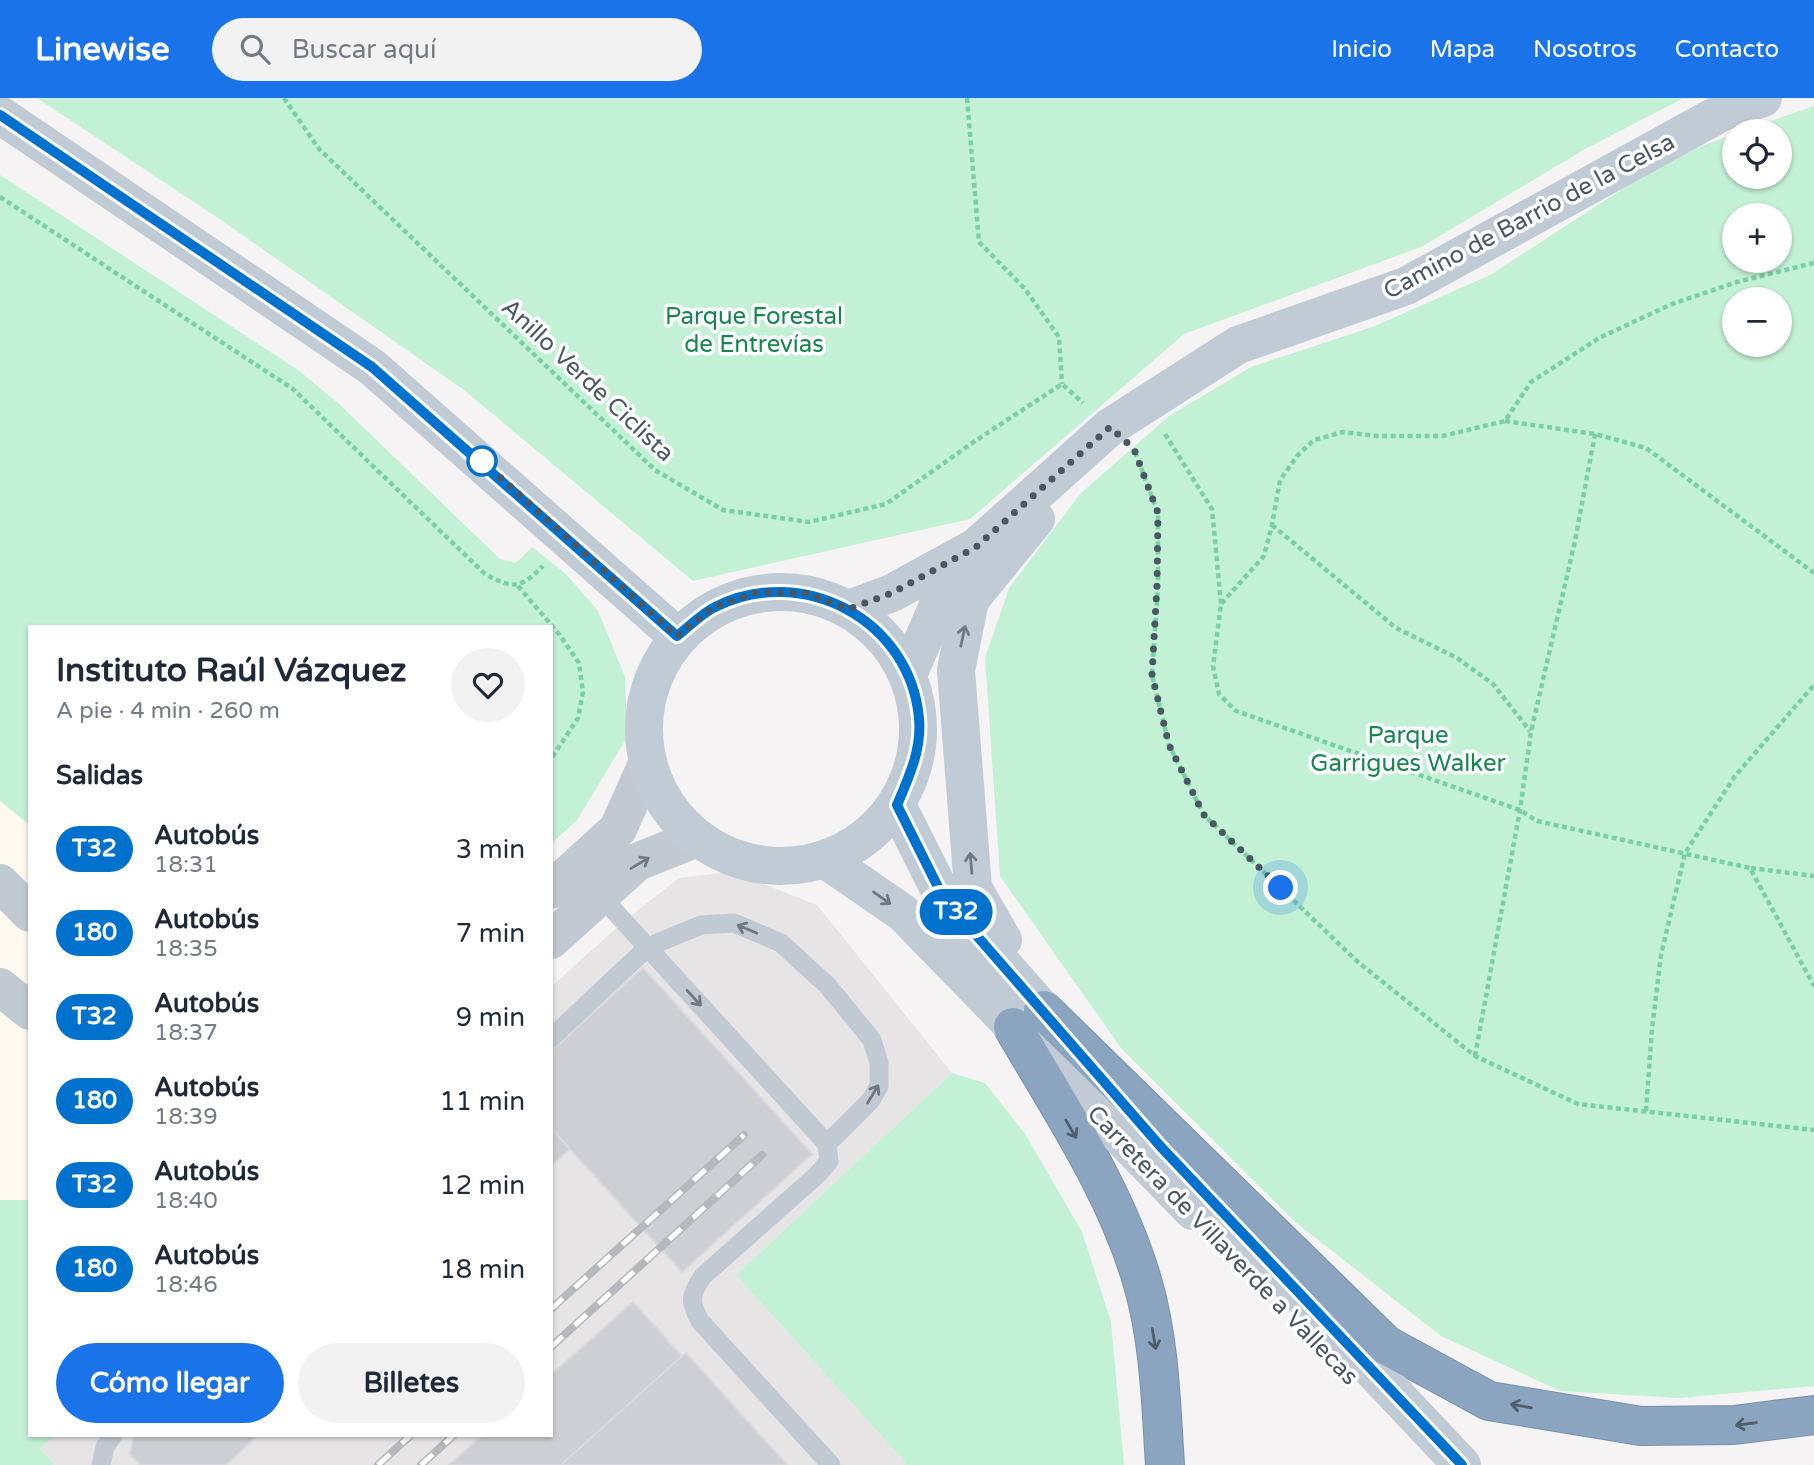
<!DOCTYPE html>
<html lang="es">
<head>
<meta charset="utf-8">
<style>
	body { margin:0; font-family:"Varela Round",sans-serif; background:#f2f2f3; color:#1f2937; height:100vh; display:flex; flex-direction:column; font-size:26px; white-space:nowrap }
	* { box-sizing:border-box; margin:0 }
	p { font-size:23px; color:#747a83 }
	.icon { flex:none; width:38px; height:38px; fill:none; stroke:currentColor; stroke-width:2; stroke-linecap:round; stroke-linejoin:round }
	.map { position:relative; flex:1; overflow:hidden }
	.panel { position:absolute; left:28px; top:527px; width:525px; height:812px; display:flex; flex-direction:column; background:#fff; border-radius:0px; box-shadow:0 2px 5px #0004 }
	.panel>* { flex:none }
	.badge { padding:0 14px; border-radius:23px; font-size:24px; line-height:46px }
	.buttons { position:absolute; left:1722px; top:21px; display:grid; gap:14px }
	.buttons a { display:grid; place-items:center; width:70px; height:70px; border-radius:50%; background:#fff; box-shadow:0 2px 5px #0004; font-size:35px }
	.you { position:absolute; width:35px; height:35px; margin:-18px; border:5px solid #fff; border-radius:50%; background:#1a73e8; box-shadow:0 0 0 10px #1a73e833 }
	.map>.badge { position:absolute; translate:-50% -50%; box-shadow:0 0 0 4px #fff }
	h2 { padding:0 28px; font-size:26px; line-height:63px }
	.round { display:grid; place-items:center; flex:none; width:74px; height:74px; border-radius:37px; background:#f2f2f3 }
	.summary { display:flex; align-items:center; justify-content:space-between; height:119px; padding:0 28px }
	h1 { font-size:33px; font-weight:700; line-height:52px }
	.button { display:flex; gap:14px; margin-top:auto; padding:14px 28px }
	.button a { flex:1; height:80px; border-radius:42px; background:#1a73e8; color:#fff; font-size:28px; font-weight:700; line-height:80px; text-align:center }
	.button a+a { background:#f2f2f3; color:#1f2937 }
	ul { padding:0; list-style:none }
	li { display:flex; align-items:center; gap:21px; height:84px; padding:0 28px }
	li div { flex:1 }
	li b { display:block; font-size:26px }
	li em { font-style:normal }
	li .badge { min-width:77px; font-weight:700; text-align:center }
	header { display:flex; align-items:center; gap:42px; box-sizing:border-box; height:98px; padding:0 35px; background:#1a73e8; color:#fff }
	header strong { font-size:33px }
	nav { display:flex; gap:38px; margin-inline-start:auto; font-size:24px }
	.search { width:490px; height:63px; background:#f2f2f3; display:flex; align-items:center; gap:18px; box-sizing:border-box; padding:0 24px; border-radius:38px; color:#747a83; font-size:26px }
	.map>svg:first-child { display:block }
</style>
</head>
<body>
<header>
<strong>Linewise</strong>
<div class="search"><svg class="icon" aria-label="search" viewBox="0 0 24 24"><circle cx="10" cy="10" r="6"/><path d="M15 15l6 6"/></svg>Buscar aquí</div>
<nav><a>Inicio</a><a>Mapa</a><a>Nosotros</a><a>Contacto</a></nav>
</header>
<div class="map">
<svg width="1814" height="1367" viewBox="0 0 1814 1367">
	<rect width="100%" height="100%" fill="#f5f3f3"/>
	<path fill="#fdf9ef" d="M0 703 30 727V1102H0Z"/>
	<path fill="#e6e4e5" d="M721 775 761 785 817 807 952 975 736 1177 906 1365 905 1367H55L40 1351 55 1337H551V889L623 824 679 780Z"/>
	<path fill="#c3f1d5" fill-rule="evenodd" d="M37 0H1684L1585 51 1421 149 1184 236 970 421 693 483 464 292 224 124Z
		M1814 8V1288L1678 1300 1560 1293 1441 1238 1294 1123 1121 950 1000 778 985 560 1009 490 1081 395 1169 318 1251 269 1375 228 1490 177 1670 60 1734 36V79H1780V33H1742ZM1734 117H1780V163H1734ZM1734 201H1780V247H1734Z
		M0 77 298 272 338 305 500 461 516 465 532 449 566 476 598 513 625 579 627 639 577 722 551 746V528H30V727L0 703Z
		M952 975 985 985 1025 1036 1082 1134 1111 1224 1124 1367H905L906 1365 736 1177Z
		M0 1102H30V1337H55L40 1351 55 1367H0Z"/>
	<path fill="#cdcfd5" stroke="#d7d9de" stroke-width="2" d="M643 870 812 1056 682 1174 551 1030V953Z
		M551 1030 570 1051 551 1068Z
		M633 1204 682 1258 561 1367H449L483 1337H551V1277Z
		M686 1255 787 1367H561L682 1258Z
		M134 1337H258L226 1367H140L130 1356Z"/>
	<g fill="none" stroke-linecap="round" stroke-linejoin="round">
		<g stroke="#7690ad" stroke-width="40">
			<path id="highway" d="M1043 912 1386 1247 1489 1303 1641 1328 1734 1327 1814 1317
				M1013 929C1061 1012 1117 1094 1143 1186 1160 1245 1161 1307 1165 1367"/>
		</g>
		<path stroke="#7ad0a6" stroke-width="4.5" stroke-dasharray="5 3.5" stroke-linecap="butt" d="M284 0 319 51 655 372 723 412 809 424 886 406 975 343 1062 286 1083 305
			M967 0 979 144 1025 191 1059 239 1062 286
			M0 99 293 291 485 476C513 491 520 491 543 468
			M1814 165 1737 184 1672 206 1599 240 1531 284 1505 323 1443 338H1377L1343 334 1314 342 1298 357 1280 382 1272 427 1264 458 1221 506 1213 568 1219 596 1236 613 1520 712 1537 723 1750 770 1814 888
			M1505 323 1595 336 1646 350 1814 475
			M1165 336 1212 411 1221 506
			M1135 354 1158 415V487L1152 577 1169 647 1204 717 1358 864 1475 958 1578 1006 1814 1032
			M1272 427 1396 530 1457 560 1493 586 1530 633
			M518 488 559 536 579 565 583 594 578 620 551 661
			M1751 770 1814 778
			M1475 958 1520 712 1531 634 1575 443 1595 336
			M1646 1013 1652 931 1661 857 1685 755 1735 678 1814 587"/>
		<path stroke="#c1cad2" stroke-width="19" d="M597 794 827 1046 829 1063 817 1077 703 1178C690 1197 689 1203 700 1223L831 1367
			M551 940 648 849 701 827 734 825 781 845 828 888 872 942 879 965V988L871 1002 827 1046
			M101 1367 105 1349 113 1337"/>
		<path stroke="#c1cad2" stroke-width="38" d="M0 785 30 815
			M551 792 618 731 647 666
			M551 842 637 764 697 740
			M0 889 30 913"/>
		<path stroke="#c1cbd6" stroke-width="38" d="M0 17 372 269 677 538
			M644 631a137 137 0 1 1 274 0a137 137 0 1 1-274 0Z
			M849 511 892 495 976 449 1110 329 1238 247 1406 188 1728 11 1763 0
			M908 577 939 505 973 454
			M897 707 943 799 1066 938
			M826 762 903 815 1193 1113
			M1003 842 973 790 956 572 970 502 1036 421
			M1184 1073 1462 1367"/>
		<use href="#highway" stroke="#8ba5c1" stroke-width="38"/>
		<g stroke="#b5b8bd" stroke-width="8">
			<path id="rail" d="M551 1211 744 1037
				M551 1249 762 1057
				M378 1367 411 1337
				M421 1367 454 1337"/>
		</g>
		<use href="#rail" stroke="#fff" stroke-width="5" stroke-dasharray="16" stroke-linecap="butt"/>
	</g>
	<defs><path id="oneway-shaft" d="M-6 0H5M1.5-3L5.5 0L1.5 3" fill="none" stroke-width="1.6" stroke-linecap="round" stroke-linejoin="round" transform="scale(1.75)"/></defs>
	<g stroke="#6e7984">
		<use href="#oneway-shaft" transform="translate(963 538) rotate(-78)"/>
		<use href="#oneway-shaft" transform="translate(971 765) rotate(-95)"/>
		<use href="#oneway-shaft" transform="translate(882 800) rotate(35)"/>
	</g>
	<g stroke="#6e7983">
		<use href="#oneway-shaft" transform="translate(640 765) rotate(-31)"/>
		<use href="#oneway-shaft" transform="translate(747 831) rotate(-157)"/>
		<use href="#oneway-shaft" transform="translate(694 900) rotate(48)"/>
		<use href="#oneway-shaft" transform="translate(873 996) rotate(-59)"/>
	</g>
	<g stroke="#505e6b">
		<use href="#oneway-shaft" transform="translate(1071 1031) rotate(60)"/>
		<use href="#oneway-shaft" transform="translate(1154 1241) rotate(80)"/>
		<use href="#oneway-shaft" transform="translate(1521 1308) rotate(-170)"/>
		<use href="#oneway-shaft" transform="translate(1746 1326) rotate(173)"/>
	</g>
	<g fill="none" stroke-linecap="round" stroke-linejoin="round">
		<g stroke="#fff" stroke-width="16">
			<path id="line" d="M0 17 372 269 677 538C689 529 702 515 715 509 803 465 910 522 919 620 922 651 909 679 897 707L943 799 1161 1049 1462 1367"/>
		</g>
		<use href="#line" stroke="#0072ce" stroke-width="10"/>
		<path stroke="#4a5661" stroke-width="7" stroke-dasharray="0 12.6" d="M482 363 677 538 714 509 758 494 805 495 849 511 892 495 976 449 1110 329 1134 351 1158 415 1157 487 1152 577 1169 647 1204 717 1281 790"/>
	</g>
	<circle fill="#fff" stroke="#0072ce" stroke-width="3.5" cx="482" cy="363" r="14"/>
	<g text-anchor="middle" stroke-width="7" stroke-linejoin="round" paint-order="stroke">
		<g font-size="24" fill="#4a5661" stroke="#fff">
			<text transform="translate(1529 118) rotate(-28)" y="8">Camino de Barrio de la Celsa</text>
			<text transform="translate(588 282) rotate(43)" y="8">Anillo Verde Ciclista</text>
			<text transform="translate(1223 1147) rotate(46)" y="8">Carretera de Villaverde a Vallecas</text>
		</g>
		<g font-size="24" fill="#17864f" stroke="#fff">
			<text x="754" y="226">Parque Forestal<tspan x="754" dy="28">de Entrevías</tspan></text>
			<text x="1408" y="645">Parque<tspan x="1408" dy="28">Garrigues Walker</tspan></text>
		</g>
	</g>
</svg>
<div class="buttons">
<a><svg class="icon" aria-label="locate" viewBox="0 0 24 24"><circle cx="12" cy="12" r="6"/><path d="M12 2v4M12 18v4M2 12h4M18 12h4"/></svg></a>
<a>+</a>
<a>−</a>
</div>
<div class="you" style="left:1281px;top:790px"></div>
<b class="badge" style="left:956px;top:814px;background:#0072ce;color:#fff">T32</b>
<section class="panel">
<div class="summary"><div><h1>Instituto Raúl Vázquez</h1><p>A pie · 4 min · 260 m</p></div><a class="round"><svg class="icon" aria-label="heart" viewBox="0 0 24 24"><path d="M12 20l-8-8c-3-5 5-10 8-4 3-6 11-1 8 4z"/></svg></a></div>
<h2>Salidas</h2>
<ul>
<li><span class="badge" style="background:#0072ce;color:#fff">T32</span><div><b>Autobús</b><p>18:31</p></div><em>3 min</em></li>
<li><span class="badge" style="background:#0072ce;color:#fff">180</span><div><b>Autobús</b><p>18:35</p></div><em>7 min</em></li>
<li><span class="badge" style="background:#0072ce;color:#fff">T32</span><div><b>Autobús</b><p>18:37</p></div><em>9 min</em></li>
<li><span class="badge" style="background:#0072ce;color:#fff">180</span><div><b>Autobús</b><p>18:39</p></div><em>11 min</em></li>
<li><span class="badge" style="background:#0072ce;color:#fff">T32</span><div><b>Autobús</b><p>18:40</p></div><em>12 min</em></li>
<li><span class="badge" style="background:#0072ce;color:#fff">180</span><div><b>Autobús</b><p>18:46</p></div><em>18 min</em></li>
</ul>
<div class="button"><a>Cómo llegar</a><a>Billetes</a></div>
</section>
</div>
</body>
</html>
